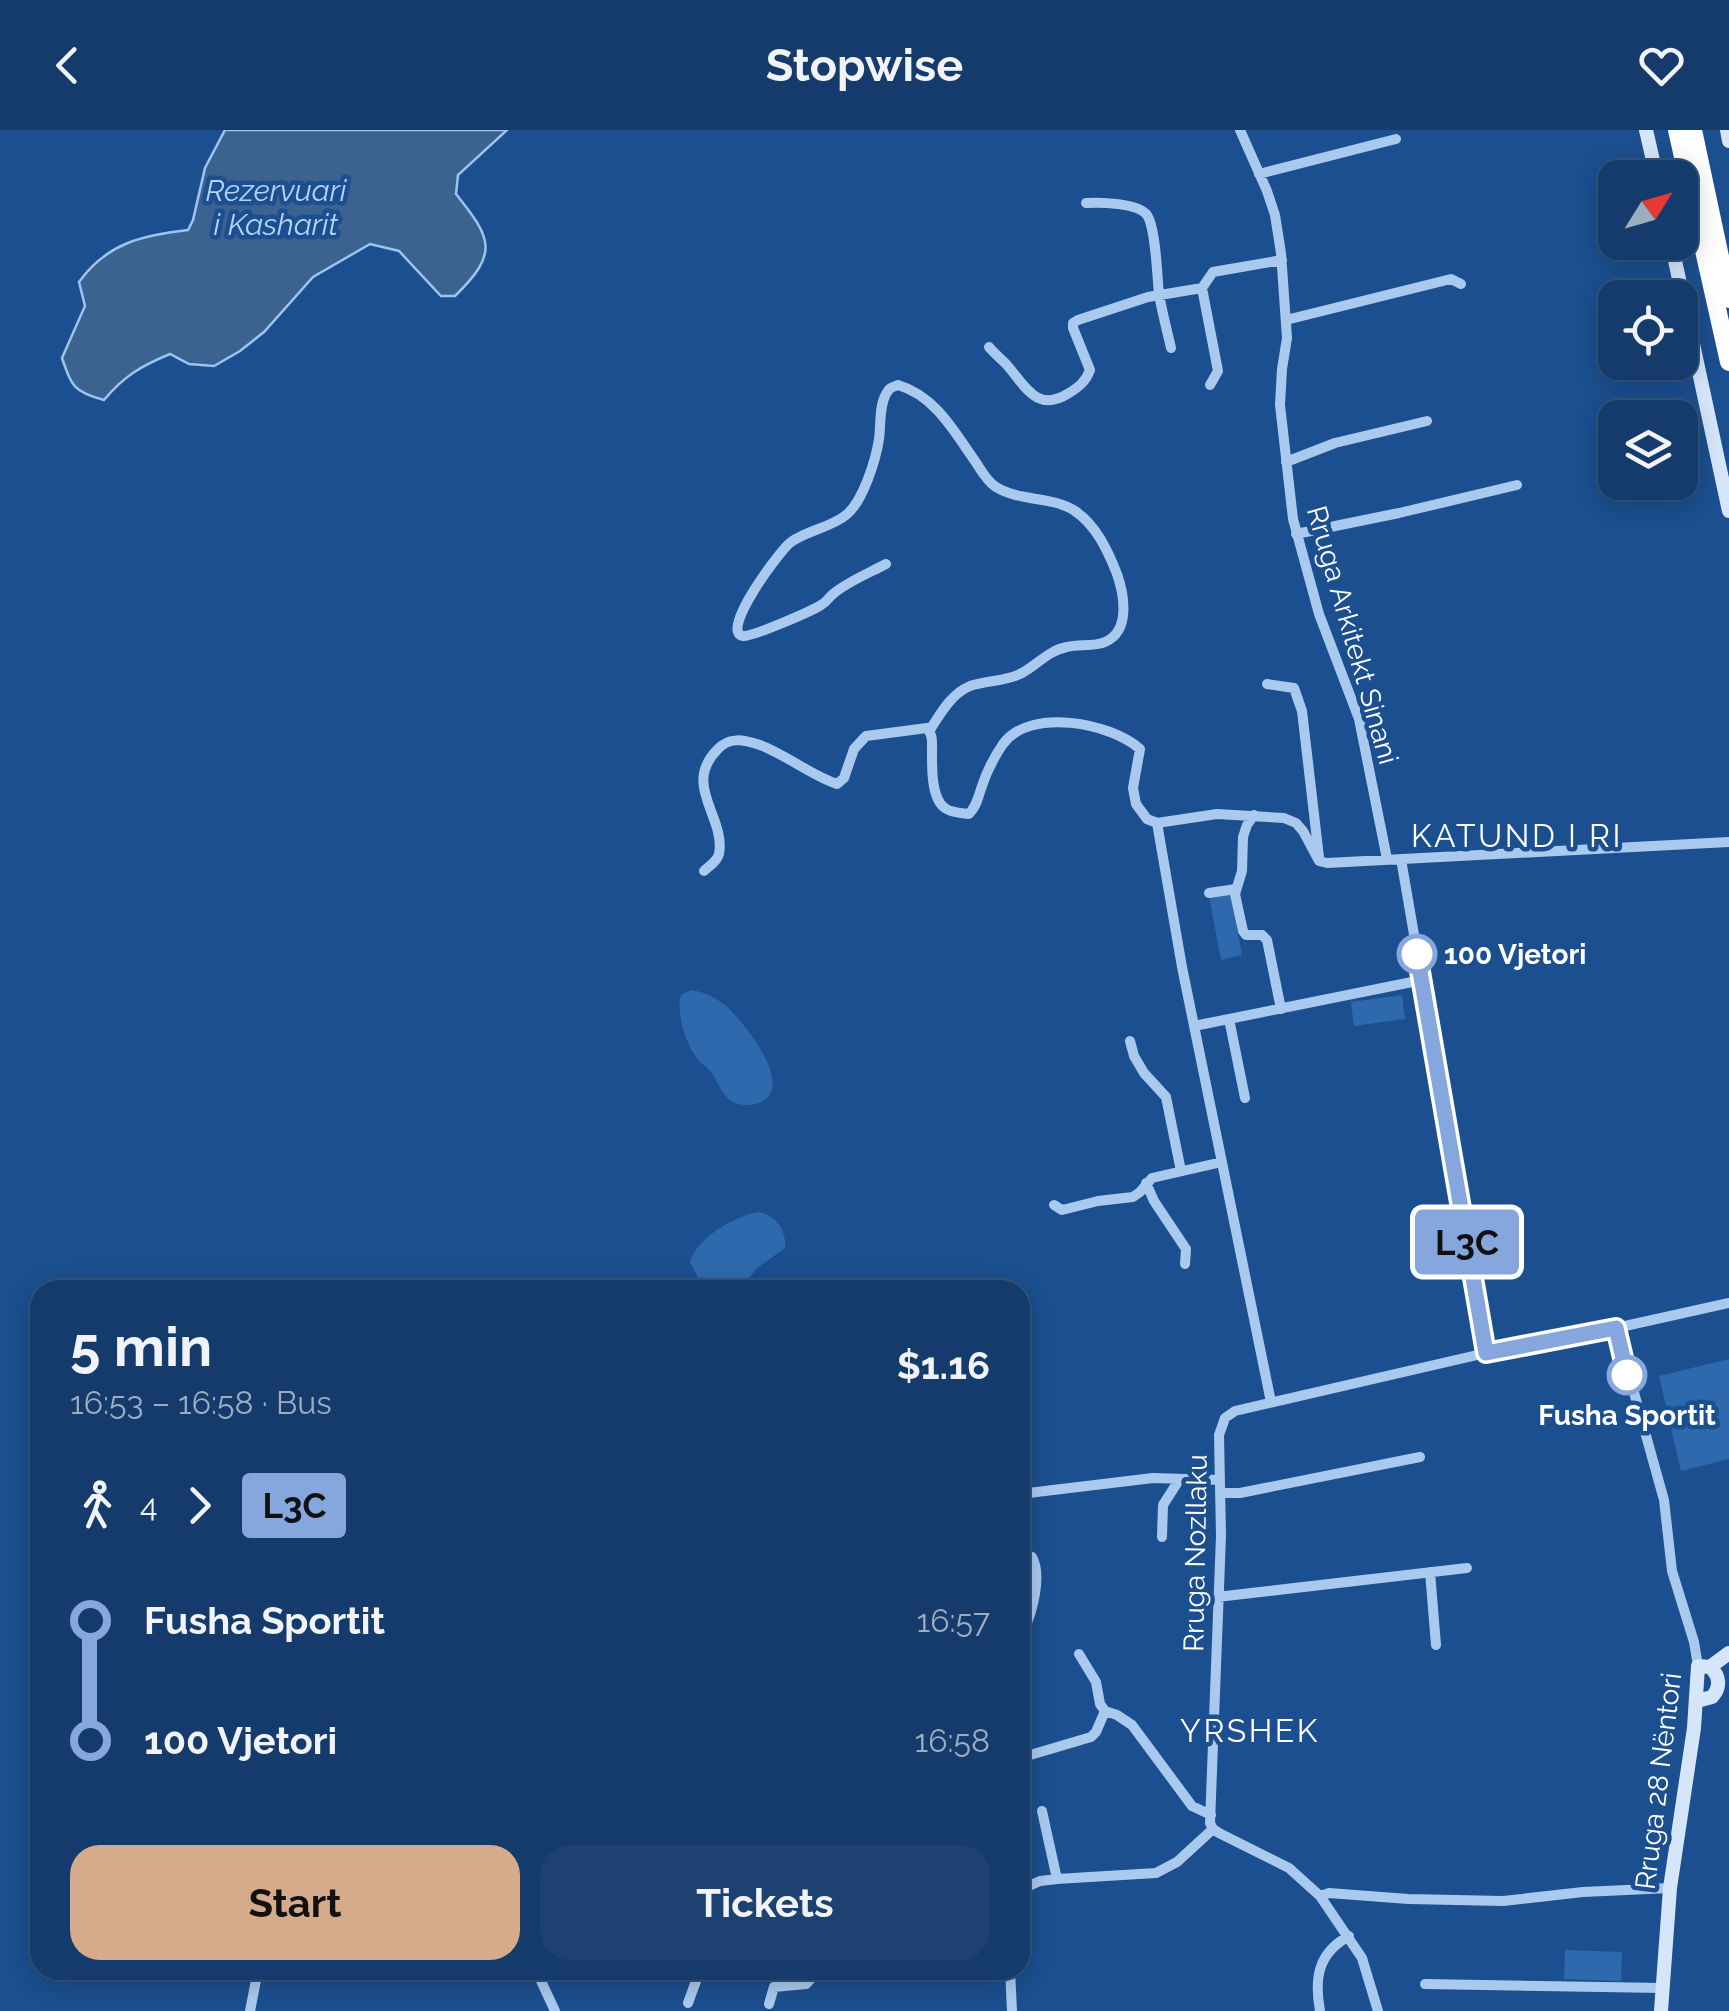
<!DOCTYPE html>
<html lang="en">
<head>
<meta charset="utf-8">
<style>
	body { margin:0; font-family:Raleway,sans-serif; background:#1d4271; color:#f1f3f6; height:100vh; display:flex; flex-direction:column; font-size:38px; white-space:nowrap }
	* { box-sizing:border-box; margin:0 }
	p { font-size:32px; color:#9dadc1 }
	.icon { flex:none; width:55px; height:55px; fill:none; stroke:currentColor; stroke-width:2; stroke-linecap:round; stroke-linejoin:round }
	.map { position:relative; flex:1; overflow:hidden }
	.details { position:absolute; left:30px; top:1150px; width:1000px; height:700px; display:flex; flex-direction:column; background:#143b6b; border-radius:30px; box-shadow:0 5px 25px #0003,0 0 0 2px #33557e }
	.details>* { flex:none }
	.badge { padding:0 20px; border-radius:8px; font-size:35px; line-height:65px }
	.needle { width:65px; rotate:53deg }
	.buttons { position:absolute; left:1598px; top:30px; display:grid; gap:20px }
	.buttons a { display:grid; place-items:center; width:100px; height:100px; border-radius:20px; background:#143b6b; box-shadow:0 5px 25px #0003,0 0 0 2px #33557e; font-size:50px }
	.map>.badge { position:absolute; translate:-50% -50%; box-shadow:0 0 0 5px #fff }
	.legs { display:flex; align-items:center; gap:15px; height:110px; padding:0 40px; font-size:32px }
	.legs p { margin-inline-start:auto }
	.overview { display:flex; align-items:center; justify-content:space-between; height:170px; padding:0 40px }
	h1 { font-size:55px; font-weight:700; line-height:75px }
	.primary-button { display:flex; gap:20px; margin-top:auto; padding:20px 40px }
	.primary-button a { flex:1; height:115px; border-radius:30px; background:#d6ab8b; color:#111; font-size:40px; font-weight:700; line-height:115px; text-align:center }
	.primary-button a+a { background:#1d4271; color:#f1f3f6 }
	ul { padding:0 40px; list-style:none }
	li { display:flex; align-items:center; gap:35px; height:120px; font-size:38px }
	li i { display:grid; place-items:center; width:15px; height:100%; margin:0 12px; background:currentColor }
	li i::after { content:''; width:25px; height:25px; margin:-12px; border:8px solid; border-radius:50%; background:#143b6b }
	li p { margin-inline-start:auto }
	li:first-child i { background:linear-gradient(#0000 50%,currentColor 0) }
	li:last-child i { background:linear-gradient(currentColor 50%,#0000 0) }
	header { display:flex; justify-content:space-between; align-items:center; height:130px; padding:0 40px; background:#143b6b; font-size:45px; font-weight:700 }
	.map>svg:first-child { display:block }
</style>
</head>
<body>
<header><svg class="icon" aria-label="back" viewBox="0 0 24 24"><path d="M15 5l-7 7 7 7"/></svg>Stopwise<svg class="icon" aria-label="heart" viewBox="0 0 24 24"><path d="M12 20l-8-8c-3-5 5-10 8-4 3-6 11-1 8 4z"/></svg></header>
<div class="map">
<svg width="1729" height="1881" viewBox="0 0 1729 1881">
	<rect width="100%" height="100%" fill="#1b4f8f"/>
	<path fill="#2e69ad" d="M1230 762 1242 825 1221 830 1209 766Z
		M691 860C704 862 715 867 725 875 742 889 796 956 761 972 755 975 745 976 738 974 719 969 718 944 704 935 688 924 675 883 681 865Z
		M1402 865 1405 889 1354 896 1351 872Z
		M757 1082C775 1084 787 1100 785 1118L757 1138 739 1160H704L690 1132C698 1107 732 1088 757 1082Z
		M1729 1229V1329L1681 1341 1659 1246Z
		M1565 1820 1622 1822 1621 1851 1564 1849Z"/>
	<path fill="#3c6290" stroke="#9cc4f0" stroke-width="2.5" d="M225 0H507L458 45 456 64C492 109 499 123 455 166H441L399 121 370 114 313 147 264 202 240 221 214 236 189 234 170 224C141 236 124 246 104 270 74 262 72 257 62 228L85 176 79 152C107 113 143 105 188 100L193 90 205 38Z"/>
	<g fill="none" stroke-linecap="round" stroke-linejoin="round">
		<path stroke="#a9c9ee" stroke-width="10" d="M1240 0 1267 61 1275 85 1281 123 1287 208 1282 239 1280 275 1293 389 1319 484 1359 589 1387 729
			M1259 44 1396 9
			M1086 73C1100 72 1138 73 1147 85 1156 98 1157 146 1159 164 1162 182 1167 200 1171 218
			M1202 158 1218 241 1210 255
			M1286 190 1451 149 1461 154
			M989 217C994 223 1000 228 1006 234 1025 255 1036 284 1069 263 1079 257 1086 251 1090 240L1073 198V193L1078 190 1148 167 1202 158 1213 142 1282 130
			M1286 332 1335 313 1427 291
			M1296 404 1399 383 1517 355
			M886 434C869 443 847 452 833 464 826 470 829 470 821 475 812 481 752 507 743 506 719 502 780 420 791 412 808 400 832 397 846 385 863 372 876 329 879 309 881 295 879 276 886 264 890 257 891 258 898 255 936 266 955 303 977 334 982 342 987 351 996 357 1020 372 1053 366 1075 381 1096 395 1108 421 1117 444 1124 464 1131 501 1105 512 1094 517 1079 514 1067 517 1049 520 1037 535 1022 543 1005 552 987 550 970 556 951 564 940 584 930 600
			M1267 554 1294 558 1302 581 1319 727
			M1254 685 1247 695 1243 707 1242 741 1235 764 1243 801 1246 805H1262L1267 810 1281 879
			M1157 693 1182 837 1271 1272
			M1401 729 1486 1223
			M704 741C709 736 717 732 719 724 726 687 682 656 717 620 729 606 744 610 760 615 787 625 810 645 837 654L844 648 854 619 866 606 927 598C933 606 932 610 932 621 932 636 931 669 945 678 951 683 962 683 969 684 977 676 978 667 982 656 987 641 994 627 1003 614 1030 577 1111 593 1140 619L1133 658 1136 674 1147 689 1157 693 1217 684 1284 688 1296 693 1303 701 1319 731 1327 733 1729 712
			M1209 763 1236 759
			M1229 889 1245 968
			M1194 896 1422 850
			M1130 911 1134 926 1144 943 1166 967 1181 1041
			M1146 1053 1154 1071 1186 1119 1185 1134
			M1054 1075 1062 1080 1098 1071 1133 1067 1140 1062 1152 1048 1222 1032
			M1616 1198 1664 1370 1672 1441 1694 1512 1698 1536
			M1221 1363H1240L1420 1327
			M1020 1364 1153 1348 1220 1350
			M1162 1407 1163 1375 1179 1350
			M1020 1423 1032 1427C1042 1445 1033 1481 1024 1499
			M1430 1442 1436 1515
			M1217 1467 1467 1438
			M1079 1524 1096 1552 1100 1574 1105 1581 1117 1585 1132 1595 1192 1676 1211 1685
			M1020 1628 1091 1607 1096 1602 1105 1581
			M1042 1681 1057 1749
			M1020 1760 1040 1751 1057 1749 1156 1743 1177 1732 1213 1699
			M1320 1766 1329 1763 1408 1769 1503 1771 1583 1762 1670 1758
			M536 1840 555 1881
			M1010 1840 1012 1881
			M1425 1854 1663 1858
			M688 1873 700 1840
			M769 1874 774 1857 806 1854 819 1840
			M250 1881 258 1840
			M1320 1881C1314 1848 1318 1823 1349 1806
			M1378 1881 1362 1828 1320 1766 1289 1738 1219 1703 1213 1699 1210 1693 1221 1406 1219 1305 1225 1288 1235 1281 1486 1223 1616 1198 1729 1173"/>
		<path stroke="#d6e6fa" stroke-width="14" d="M1646 0 1657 48
			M1727 0 1729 11
			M1671 112 1729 381
			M1710 1537 1729 1523
			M1661 1881 1670 1758 1694 1598 1698 1536 1710 1537C1720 1546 1721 1557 1712 1567L1697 1571"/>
		<path stroke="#fff" stroke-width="18" d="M1677 0 1729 232
			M1693 0 1729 169"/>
	</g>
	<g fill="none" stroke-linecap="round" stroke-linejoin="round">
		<g stroke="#fff" stroke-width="22">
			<path id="line-1" d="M1417 824 1486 1223 1616 1198 1627 1245"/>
		</g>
		<use href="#line-1" stroke="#85a7dd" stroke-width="15"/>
	</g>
	<g fill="#fff" stroke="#85a7dd" stroke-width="5">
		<circle cx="1417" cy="824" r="18"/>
		<circle cx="1627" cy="1245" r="18"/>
	</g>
	<g text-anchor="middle" stroke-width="9" stroke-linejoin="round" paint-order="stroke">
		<g font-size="28" fill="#fff" stroke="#1b4f8f">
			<text transform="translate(1353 505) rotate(74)" y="10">Rruga Arkitekt Sinani</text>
			<text transform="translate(1195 1423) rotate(-89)" y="10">Rruga Nozllaku</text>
			<text transform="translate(1658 1651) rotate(-83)" y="10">Rruga 28 Nëntori</text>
		</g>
		<g font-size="28" font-weight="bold" fill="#fff" stroke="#1b4f8f" text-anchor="start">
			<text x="1444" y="834">100 Vjetori</text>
			<text x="1627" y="1295" text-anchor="middle">Fusha Sportit</text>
		</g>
		<g font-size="30" font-style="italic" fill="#b5d3f5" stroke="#1b4f8f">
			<text x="276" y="71">Rezervuari<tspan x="276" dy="34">i Kasharit</tspan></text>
		</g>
		<g font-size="32" letter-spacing="2.5" fill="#fff" stroke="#1b4f8f">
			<text x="1517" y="717">KATUND I RI</text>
			<text x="1250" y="1612">YRSHEK</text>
		</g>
	</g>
</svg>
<div class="buttons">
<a><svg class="needle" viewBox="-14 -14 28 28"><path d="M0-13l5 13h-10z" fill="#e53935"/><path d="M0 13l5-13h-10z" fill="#9dadc1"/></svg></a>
<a><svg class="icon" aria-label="locate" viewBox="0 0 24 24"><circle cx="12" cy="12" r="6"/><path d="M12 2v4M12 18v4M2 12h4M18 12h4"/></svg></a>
<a><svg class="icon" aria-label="layers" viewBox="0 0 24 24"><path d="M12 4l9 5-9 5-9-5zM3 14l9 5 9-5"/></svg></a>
</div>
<b class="badge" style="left:1467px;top:1112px;background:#85a7dd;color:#111">L3C</b>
<section class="details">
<div class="overview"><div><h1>5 min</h1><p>16:53 – 16:58 · Bus</p></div><b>$1.16</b></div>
<div class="legs"><svg class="icon" aria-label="walk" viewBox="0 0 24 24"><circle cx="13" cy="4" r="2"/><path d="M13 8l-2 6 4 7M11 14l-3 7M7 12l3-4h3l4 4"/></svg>4<svg class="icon" aria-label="forward" viewBox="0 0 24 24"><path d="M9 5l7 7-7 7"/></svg><b class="badge" style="background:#85a7dd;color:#111">L3C</b></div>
<ul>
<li><i style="color:#85a7dd"></i><b>Fusha Sportit</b><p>16:57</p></li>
<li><i style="color:#85a7dd"></i><b>100 Vjetori</b><p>16:58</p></li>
</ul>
<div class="primary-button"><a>Start</a><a>Tickets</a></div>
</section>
</div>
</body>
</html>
